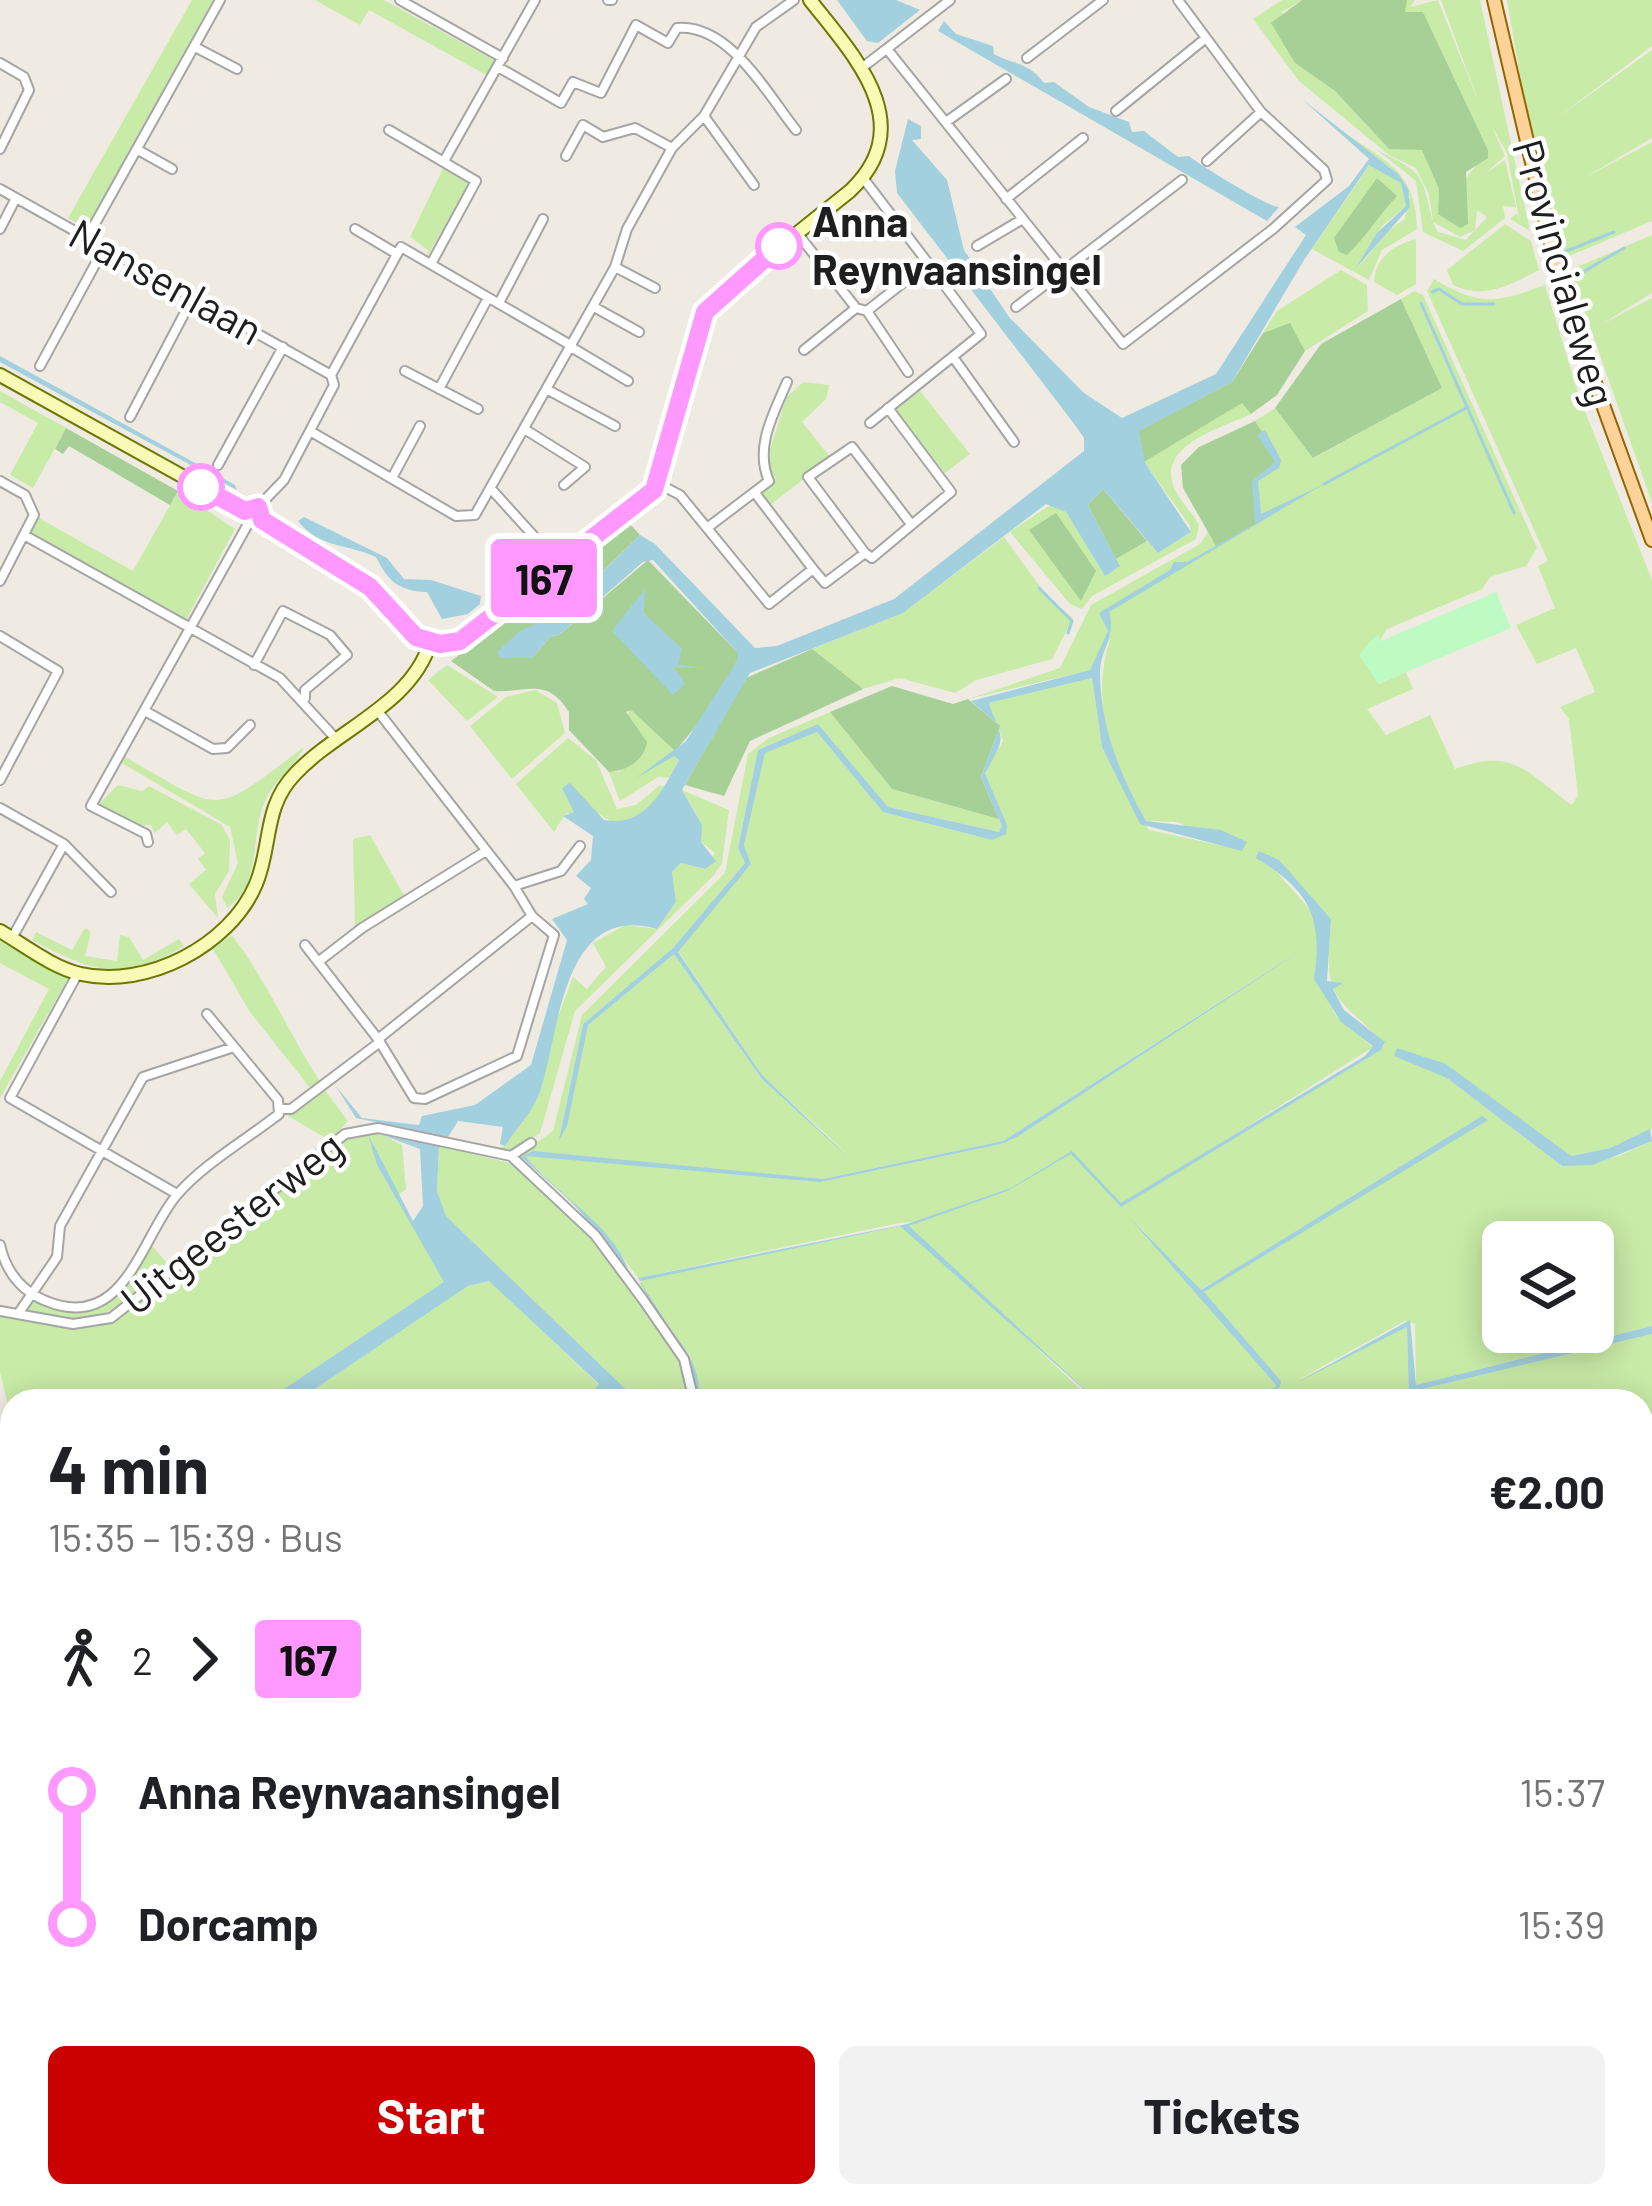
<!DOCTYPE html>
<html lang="en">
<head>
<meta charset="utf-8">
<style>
	body { margin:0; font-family:Barlow,sans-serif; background:#f2f2f2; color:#202124; height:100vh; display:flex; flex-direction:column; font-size:45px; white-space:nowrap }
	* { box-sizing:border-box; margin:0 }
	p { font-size:39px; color:#757577 }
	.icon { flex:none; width:66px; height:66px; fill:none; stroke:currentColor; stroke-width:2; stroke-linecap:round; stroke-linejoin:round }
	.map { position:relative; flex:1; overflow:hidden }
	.drawer { position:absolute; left:0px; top:1389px; width:1653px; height:819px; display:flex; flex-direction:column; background:#fff; border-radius:36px 36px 0 0; box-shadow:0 6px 30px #0003 }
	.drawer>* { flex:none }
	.badge { padding:0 24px; border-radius:9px; font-size:42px; line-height:78px }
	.fabs { position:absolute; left:1482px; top:1221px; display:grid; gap:24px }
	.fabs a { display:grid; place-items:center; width:132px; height:132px; border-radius:18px; background:#fff; box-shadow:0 6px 30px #0003; font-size:60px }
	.map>.badge { position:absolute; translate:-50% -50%; box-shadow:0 0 0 6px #fff }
	.legs { display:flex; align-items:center; gap:18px; height:132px; padding:0 48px; font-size:39px }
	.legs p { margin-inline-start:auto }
	.head { display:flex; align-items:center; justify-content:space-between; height:204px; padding:0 48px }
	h1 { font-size:66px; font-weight:700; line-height:90px }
	.action { display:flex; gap:24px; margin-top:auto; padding:24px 48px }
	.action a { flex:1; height:138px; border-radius:18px; background:#cb0000; color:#fff; font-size:48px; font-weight:700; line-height:138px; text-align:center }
	.action a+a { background:#f2f2f2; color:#202124 }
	ul { padding:0 48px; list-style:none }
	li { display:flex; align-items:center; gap:42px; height:132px; font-size:45px }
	li i { display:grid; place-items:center; width:18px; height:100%; margin:0 15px; background:currentColor }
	li i::after { content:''; width:30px; height:30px; margin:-15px; border:9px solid; border-radius:50%; background:#fff }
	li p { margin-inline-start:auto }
	li:first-child i { background:linear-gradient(#0000 50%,currentColor 0) }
	li:last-child i { background:linear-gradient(currentColor 50%,#0000 0) }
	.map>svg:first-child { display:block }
</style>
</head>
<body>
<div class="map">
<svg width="1652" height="2206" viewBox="0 0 1652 2206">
	<rect width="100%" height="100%" fill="#efebe3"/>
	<path fill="#c8eba7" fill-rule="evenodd" d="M192 0H213L86 228 68 218Z
		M315 0H384L497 62 488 76 369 10 360 25Z
		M1282 0H1302L1282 12 1295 63 1335 91 1389 149H1423L1439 189 1438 214 1488 150 1423 12H1405L1403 6 1407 0H1415L1410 7 1438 0 1480 106 1441 0H1480L1530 231 1510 219 1517 213 1520 223 1507 153 1491 125 1505 156 1485 174 1505 160 1516 207 1503 206 1505 218 1463 251 1423 232 1416 181 1376 149C1387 156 1401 161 1411 169 1430 182 1426 213 1438 232L1466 240 1487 217 1477 210 1475 230 1460 237 1433 222 1429 194 1416 168 1389 155 1299 81 1253 19Z
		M1507 0H1652V46L1557 118 1652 50V138L1582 179 1652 142V221L1567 257 1548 185H1539Z
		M1329 121C1376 159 1416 163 1417 229L1382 250 1369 280 1312 249 1371 163 1401 183 1406 206 1382 226 1357 267C1376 250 1382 232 1404 220L1410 197 1398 174Z
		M443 169 470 184 426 258 428 250 410 237Z
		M1505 224 1531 241 1539 270C1511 285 1483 300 1453 285L1447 270Z
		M1652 235V293L1602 324 1652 298V503L1570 270Z
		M1416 239V284L1397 295 1374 282C1375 258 1393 245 1416 239Z
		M1341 270 1367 285 1368 311 1305 351 1290 324 1263 333 1277 311Z
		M1434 279C1480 306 1494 304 1545 285L1579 396 1652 580V1129L1610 1148 1571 1156 1447 1078 1562 1166 1619 1156 1652 1141V1326L1416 1385 1415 1324 1405 1321 1296 1381 1407 1327 1409 1401H1259L1274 1393 1281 1381 1203 1292 1487 1120 1200 1290 1128 1215 1278 1386 1252 1401H1097L938 1255 1093 1401H701L690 1356 639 1284 644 1278 901 1226 932 1250 908 1228 916 1222 899 1223 638 1278 613 1244 524 1156 517 1157 553 1131 582 1015 725 873 748 754 769 738 830 712 892 789 999 819 1002 827 999 832 888 807 818 724 758 750 738 847 745 863 673 948 583 1024 559 1140 588 1025 674 954 762 1079 851 1158 762 1075 678 951 751 864 744 845 764 753 817 732 883 812 992 840 1007 825 985 773 1003 741 989 703 1092 678 1102 748 1149 830 1242 850 1177 822 1146 821C1113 764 1088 701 1111 637L1091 670 968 699 1060 668 1091 605 1200 544 1208 532 1217 546 1257 477 1280 461 1255 421 1275 408 1314 458 1442 388 1401 299 1414 291 1423 295 1537 548 1526 566 1490 577 1482 589 1387 629 1365 664 1379 684 1406 672 1413 689 1367 709 1386 735 1430 715 1455 769C1515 747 1526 773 1572 805L1578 795 1569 719 1560 707 1595 692 1576 648 1537 664 1516 625 1555 608 1538 566 1548 561 1427 291ZM1259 852 1278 860 1331 919C1325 998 1329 991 1385 1043L1381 1050 1120 1207 1373 1047 1336 1016 1326 997 1314 914ZM1302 949 1017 1137 1001 1144 820 1182 528 1151 823 1179 1003 1141ZM1503 1242H1593V1332H1503Z
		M803 382 829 385 826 399 802 422 831 458 770 505 760 492 776 479 766 463 786 398Z
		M0 391 66 428 33 488 10 475 38 423 0 402Z
		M920 391 970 454 945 473 895 410Z
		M1243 402 1251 414C1224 427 1159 444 1173 485 1178 500 1192 511 1199 525L1196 539 1092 596 1082 609 1070 604 1010 532 1053 503 1066 512 1105 576 1119 566 1116 559 1147 541 1158 553 1190 533V526L1144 462Z
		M178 491 235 529 186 620 28 532 37 517 133 571Z
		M1004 537 1050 600 1073 618 1052 659 976 680 955 693 900 678 863 689 814 654 812 649 903 613Z
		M447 665 498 697 467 721 428 680Z
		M535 690 557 703 565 733 512 779 470 726 506 697Z
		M630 709 675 751 641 774 674 755 679 760 669 778 658 777 620 801 609 772H619L646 742 626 718Z
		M568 738 596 760 617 809 636 805 660 785 664 787C653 808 636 821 612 822L591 809 570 783 574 813H566L554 832 516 784Z
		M304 747C296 766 274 780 265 801 249 837 263 883 227 908L222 897 238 863 230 827 122 763 125 757C226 814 210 818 304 747Z
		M118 785 142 791 149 786 222 825 230 840 229 871 215 894 218 918 189 884 206 870 198 859 205 853 186 829 177 835 167 822 155 833 151 825 136 826 97 806Z
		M682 790 729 810 722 863 714 875 575 1011 540 1133 508 1154 495 1149 505 1146 539 1095 555 1024 573 977 587 989 606 967 593 943 625 925 657 929 676 902 672 872 681 863 705 869 715 853 701 842 696 813Z
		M370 835 405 897 355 927 353 839Z
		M85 928 91 932 85 956 117 961 120 935 129 937 143 960 179 939 184 946C122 984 91 971 32 940L36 932 72 950Z
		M232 935C266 980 289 1033 320 1082L311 1089 250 1012 213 949Z
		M0 941 69 977 0 1098V1081L49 989 0 963Z
		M323 1088 348 1121 331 1141 288 1116Z
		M373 1130 402 1145 406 1189 397 1196 370 1136 377 1165 445 1282 266 1401H12V1422L0 1372V1313L82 1328 110 1321 345 1137Z
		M439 1146 510 1163 596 1239 679 1356 692 1401H638L446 1216 437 1191Z
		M151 1245 171 1267C109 1316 104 1327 23 1312L32 1298C89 1325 125 1297 151 1245Z
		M490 1281 599 1385 585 1401H297L468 1286Z
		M1652 1334V1716L1641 1719V1401H1413L1414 1391Z
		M0 1720 12 1724V1867L0 1871Z
		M247 2196H501L485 2206H249Z
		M523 2196H1240L1237 2206H508Z
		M1251 2196H1564L1563 2206H1248Z"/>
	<path fill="#a7d097" d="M1302 0H1407L1405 12H1423L1488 150V158L1466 172 1468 224 1460 228 1438 214 1439 189 1422 150 1389 149 1335 91 1295 63 1271 23Z
		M1377 178 1397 196C1378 216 1367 236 1347 255L1339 252 1334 238Z
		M1401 299 1442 388 1313 458 1275 408 1321 344Z
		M1290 323 1305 351 1277 395 1251 414 1242 403 1144 462 1138 431 1232 382 1263 333Z
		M1255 421 1281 461 1257 477 1260 522 1216 546 1183 488 1181 465 1199 447Z
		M66 428 178 491 170 505 69 446 63 454 55 449Z
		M1103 489 1147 541 1116 559 1088 505Z
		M1056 513 1096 571 1081 601 1029 530Z
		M629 523 640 535 557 616 532 658 551 636 559 635 648 560 737 652V661L709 711 675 751 631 710 626 712 647 742C644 761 626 771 609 772L569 730V712C546 676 528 693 494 691L451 661Z
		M812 649 863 689 750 741 724 796 685 785 746 678Z
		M892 686 953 704 968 699 1000 726 981 777 999 819 892 789 830 712Z"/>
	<path fill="#befbc3" d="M1496 592 1511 628 1378 684 1359 655 1377 634 1381 641Z"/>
	<path fill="#a2d0de" d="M837 0H896L920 10 878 43 867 41Z
		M944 21 956 34 993 46 994 54C1013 65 1028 61 1044 83L1054 82 1089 107 1129 122 1132 132 1144 131 1178 157 1189 156C1201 166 1270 208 1279 207L1267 221 938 31Z
		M1303 100 1398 174 1408 189 1410 207 1356 268 1377 233 1406 206 1401 183 1369 165 1304 260 1232 382 1139 431 1145 463 1191 532 1158 553 1103 489 1088 505 1120 566 1105 576 1066 512 1046 504 903 613 750 673 682 790 702 825 701 842 716 861 705 869 681 863 672 872 676 902 657 929C562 902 560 1031 540 1092 533 1111 516 1129 505 1146L500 1144 503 1127 458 1121 448 1137 356 1118 335 1085 362 1118 419 1125 422 1116 475 1105 531 1065 567 940 552 919 588 904 584 899 591 888 576 876 591 860 593 836 563 816 574 812 562 788 570 783 604 820C645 828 663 790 679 760L674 756 636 778 686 741 737 661V652L653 560 643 562 559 635 551 636 532 658H500L497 652 520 631 561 613 640 535 655 544 755 648 777 646 894 599 1084 451V438L1075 425 897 193 895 171 908 119 921 126V139L912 140 947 180 964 250 1009 317 1084 393 1122 418 1216 374 1306 235 1295 227 1349 186 1369 159Z
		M0 356 235 485 237 490 0 362Z
		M1265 430 1281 460 1279 468 1258 481 1261 514 1324 484 1109 612C1117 637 1099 650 1100 675 1101 728 1120 775 1146 821L1221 830 1247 842 1242 851 1140 824 1102 747 1092 678 989 703C1001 739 1009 733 985 773L1007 825 1006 834 992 840 883 812 817 732 765 753 744 845 751 864 678 952 762 1075 850 1159 762 1079 674 954 588 1025 567 1126 559 1140 583 1024 673 948 745 863 738 848 758 750 818 724 888 807 999 832 1002 826 981 777 1000 726 971 701 1090 670 1108 631 1099 613 1170 570 1174 562H1187L1255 524 1252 481 1275 462 1257 435Z
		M304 517 387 558 404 579 431 580 481 596 480 604 468 614 442 619 427 592C398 591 388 581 376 557 348 544 319 548 298 521Z
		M645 589 644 613 682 649 678 664 702 668H675L685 684 673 695 612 631Z
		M1259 851 1279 860 1331 919 1327 981 1343 983 1333 989 1344 1010 1385 1042 1381 1050 1121 1207 1071 1154 1007 1191 909 1226 1097 1401 900 1226 640 1281C656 1323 705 1352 699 1401L690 1360 638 1278 907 1224 1011 1188 1072 1151 1121 1203 1365 1056 1373 1046 1341 1022 1314 979C1323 918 1311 891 1256 858Z
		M1303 949 1017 1137 1001 1144 820 1182 525 1156C555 1193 611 1223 628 1269L573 1203 521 1157 533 1151 823 1179 1003 1141Z
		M1397 1048 1446 1064 1571 1156 1610 1148 1650 1129 1652 1141 1593 1165 1562 1166 1447 1078 1394 1056Z
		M1482 1116 1488 1120 1204 1292 1281 1381C1281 1393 1263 1401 1252 1401L1277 1386 1128 1216 1201 1290Z
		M368 1134 413 1221 423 1206 420 1149 382 1135 439 1146 437 1191 446 1216 638 1401H615L603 1389 585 1401 599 1384 489 1281 468 1286 297 1401H266L444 1282 377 1165Z
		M1410 1320 1416 1385 1652 1326V1334L1414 1391 1409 1401 1407 1327 1296 1383Z
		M1652 1768V2085L1641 2075V1781Z"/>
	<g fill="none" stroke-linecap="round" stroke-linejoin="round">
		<path stroke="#a2d0de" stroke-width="3" d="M1559 234 1564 252 1614 232
			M1432 292 1439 289 1462 304H1494
			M1421 303 1514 513
			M1588 335 1571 279 1624 248
			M1324 484 1468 407
			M1039 588 1072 621 1068 633
			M1011 2206 1014 2196"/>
		<g stroke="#a5a5a5" stroke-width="12">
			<path id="street" d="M400 0 503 58
				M608 0H612
				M195 47 237 69
				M887 49 1123 344 1273 229 1327 180 1324 170 1261 112 1178 0
				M1027 58 1103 0
				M0 63 24 77 29 90 0 149
				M498 67 561 103 573 82 601 93 636 25 668 43 677 28C729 23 768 95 796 130
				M863 67 950 0
				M1116 111 1206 38
				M704 116 754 185
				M946 122 1006 79
				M389 130 476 181 431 264
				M138 150 172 169
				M566 156 583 125 603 137 635 128 672 148
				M444 161 535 0
				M1207 161 1261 112
				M863 178 928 263
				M0 189 331 375
				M1006 199 1083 138
				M0 229 16 198
				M355 229 397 254
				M798 234 856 308
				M87 238 220 0
				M977 246 1021 220
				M615 267 655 288
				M499 303 543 219
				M594 307 639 332
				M1016 307 1182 180
				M867 311 908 372
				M571 347 628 381
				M804 350 856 308 867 311 928 263 981 334 870 423
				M953 357 1014 442
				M40 366 104 248
				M405 371 478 409
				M439 389 488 298
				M548 390 615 426
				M130 417 193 297
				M526 430 585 467 564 485
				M310 431 456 516 475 515 615 267 627 229 672 148 704 116 756 27 794 0
				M218 465 283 347
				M392 478 420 426
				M0 481 25 495 34 515 0 581
				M657 483 680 495 769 604 813 569 825 583 865 553 872 558 951 492 888 408
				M493 491 560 565
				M755 493 813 569
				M258 507 284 480 334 385 331 375 401 247 572 346
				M707 528 769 481C754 447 774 413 787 382
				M24 535 280 678 337 740
				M865 553 808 477 852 447 911 524
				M0 636 58 671 0 780
				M254 665 283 611 330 635 347 655 305 690V698
				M145 711 213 749 227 748 250 725
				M0 808 64 844 111 892
				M148 842 146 834 91 806 248 524
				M514 886 561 871 580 846
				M12 938 64 844
				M305 945 378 1039 532 916 514 886 377 710
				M318 962 362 928 486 851
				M78 973 10 1098 177 1194
				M378 1039 414 1098 425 1099 517 1056 554 935 532 916
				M282 1109H291L380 1042
				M511 1156 531 1143
				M0 1245C6 1271 21 1291 46 1301 124 1333 140 1240 176 1196 202 1165 247 1139 279 1114L278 1100 207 1014
				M0 1311 73 1324 111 1318 345 1134 378 1128 511 1156 595 1235 644 1301 684 1359 694 1401
				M18 1314 57 1257 60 1226 143 1077 231 1048
				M0 1475 12 1644
				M0 1713 12 1715
				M1641 2164H1652
				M101 2196 102 2206"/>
		</g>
		<g stroke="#6b7802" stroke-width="16">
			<path id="secondary" d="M0 375 245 511
				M262 521 371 588 417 637 447 644 472 635 648 497 660 478 696 333 710 303 850 191C921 124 853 55 810 0
				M0 931C24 945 53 968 81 974 146 989 230 946 256 884 272 846 263 807 295 774 337 729 411 705 430 643"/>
		</g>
		<g stroke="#976500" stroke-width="16">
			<path id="primary" d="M1494 0 1563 295 1652 540"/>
		</g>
		<use href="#street" stroke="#fff" stroke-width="8"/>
		<use href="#secondary" stroke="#f7fbb5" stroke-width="12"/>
		<use href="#primary" stroke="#fed399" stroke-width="12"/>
	</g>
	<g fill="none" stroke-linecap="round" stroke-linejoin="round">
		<g stroke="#fff" stroke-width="27">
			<path id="line-1" d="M201 487 245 511 258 507 262 520 370 587 416 637 440 644 460 641 654 490 705 312 779 246"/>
		</g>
		<use href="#line-1" stroke="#f9f" stroke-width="18"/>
	</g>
	<g fill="#fff" stroke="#f9f" stroke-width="6">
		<circle cx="779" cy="246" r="21"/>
		<circle cx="201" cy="487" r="21"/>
	</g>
	<g text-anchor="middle" stroke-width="9" stroke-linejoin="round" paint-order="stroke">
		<g font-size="42" font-weight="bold" fill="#1e1e1e" stroke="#fff" text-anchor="start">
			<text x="812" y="237">Anna<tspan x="812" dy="48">Reynvaansingel</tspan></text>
		</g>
		<g font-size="42" fill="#1e1e1e" stroke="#fff">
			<text transform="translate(1564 273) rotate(74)" y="15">Provincialeweg</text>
			<text transform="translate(166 282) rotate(29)" y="15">Nansenlaan</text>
			<text transform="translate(232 1223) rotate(-38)" y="15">Uitgeesterweg</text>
		</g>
	</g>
</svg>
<div class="fabs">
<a><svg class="icon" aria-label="layers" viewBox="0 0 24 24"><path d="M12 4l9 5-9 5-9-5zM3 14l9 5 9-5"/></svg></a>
</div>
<b class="badge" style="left:544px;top:578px;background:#f9f;color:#111">167</b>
<section class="drawer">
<div class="head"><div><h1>4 min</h1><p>15:35 – 15:39 · Bus</p></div><b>€2.00</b></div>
<div class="legs"><svg class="icon" aria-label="walk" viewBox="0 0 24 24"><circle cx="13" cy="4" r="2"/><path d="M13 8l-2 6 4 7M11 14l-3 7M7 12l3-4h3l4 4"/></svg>2<svg class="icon" aria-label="forward" viewBox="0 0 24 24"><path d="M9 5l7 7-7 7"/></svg><b class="badge" style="background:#f9f;color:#111">167</b></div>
<ul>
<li><i style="color:#f9f"></i><b>Anna Reynvaansingel</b><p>15:37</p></li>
<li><i style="color:#f9f"></i><b>Dorcamp</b><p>15:39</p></li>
</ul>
<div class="action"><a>Start</a><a>Tickets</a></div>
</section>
</div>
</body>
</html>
